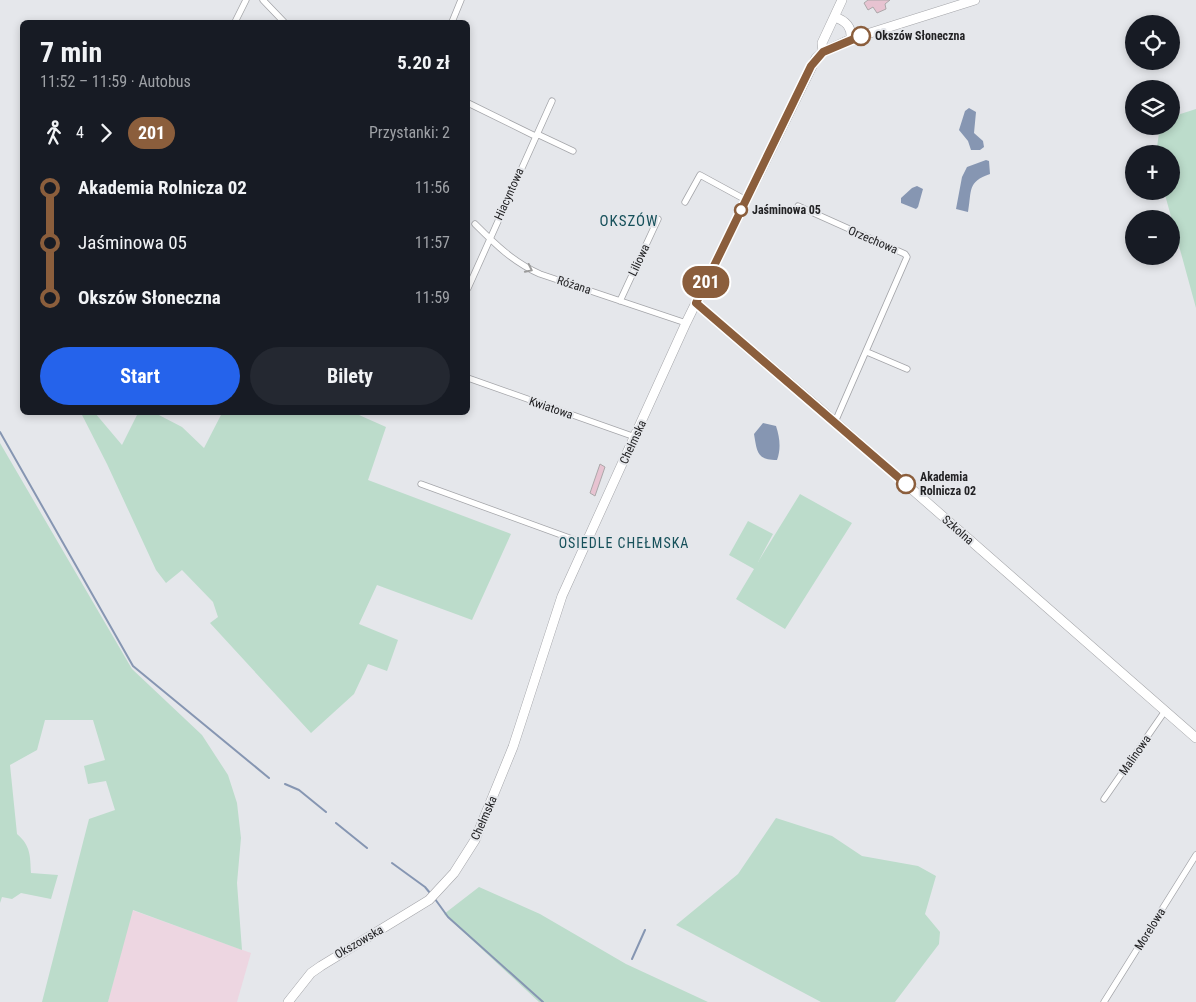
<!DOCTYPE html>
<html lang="pl">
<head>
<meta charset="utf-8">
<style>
	body { margin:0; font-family:"Roboto Condensed",sans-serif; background:#242831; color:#f1f3f6; height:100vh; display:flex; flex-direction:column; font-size:19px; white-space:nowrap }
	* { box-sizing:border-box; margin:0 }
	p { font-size:16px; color:#9ea1a6 }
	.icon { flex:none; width:28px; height:28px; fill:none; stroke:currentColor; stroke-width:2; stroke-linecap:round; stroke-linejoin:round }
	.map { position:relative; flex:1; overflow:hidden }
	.drawer { position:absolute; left:20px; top:20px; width:450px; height:395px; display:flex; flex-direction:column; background:#171b24; border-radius:8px; box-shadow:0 2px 8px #0003 }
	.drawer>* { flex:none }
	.badge { padding:0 10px; border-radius:16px; font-size:18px; line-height:32px }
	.fabs { position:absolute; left:1125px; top:15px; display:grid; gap:10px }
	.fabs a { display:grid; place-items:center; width:55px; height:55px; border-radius:50%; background:#171b24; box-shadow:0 2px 8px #0003; font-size:25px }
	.map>.badge { position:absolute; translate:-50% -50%; box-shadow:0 0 0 2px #fff }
	.legs { display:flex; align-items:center; gap:8px; height:55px; padding:0 20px; font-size:16px }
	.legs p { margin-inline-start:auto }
	.overview { display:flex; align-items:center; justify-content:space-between; height:85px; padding:0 20px }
	h1 { font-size:28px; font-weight:700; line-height:38px }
	.cta { display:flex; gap:10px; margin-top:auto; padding:10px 20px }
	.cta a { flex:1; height:58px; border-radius:30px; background:#2563eb; color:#fff; font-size:20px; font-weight:700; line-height:58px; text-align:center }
	.cta a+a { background:#242831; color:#f1f3f6 }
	ul { padding:0 20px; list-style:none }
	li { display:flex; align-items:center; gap:18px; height:55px; font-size:19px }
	li i { display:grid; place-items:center; width:8px; height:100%; margin:0 6px; background:currentColor }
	li i::after { content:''; width:12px; height:12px; margin:-6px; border:4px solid; border-radius:50%; background:#171b24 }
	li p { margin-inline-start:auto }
	li:first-child i { background:linear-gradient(#0000 50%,currentColor 0) }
	li:last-child i { background:linear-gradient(currentColor 50%,#0000 0) }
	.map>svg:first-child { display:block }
</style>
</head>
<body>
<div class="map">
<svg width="1196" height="1002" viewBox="0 0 1196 1002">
	<rect width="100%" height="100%" fill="#e5e7eb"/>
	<path fill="#edd6e1" d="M132 910 251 953 237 1002H108Z"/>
	<path fill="#bcdccb" d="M1196 109V308L1164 191H1171V154H1156L1160 126H1171V117Z
		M81 413H95L122 445 138 413H155L182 427 204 448 222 413H360L359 415 386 427 368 480 511 534 472 620 377 585 359 624 398 640 387 671 368 664 354 694 311 733 210 623 218 617 213 602 182 570 166 583 156 570 107 464Z
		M0 443 132 669 202 735 228 775 237 803 241 838 237 883 242 950 133 910 108 1002H42L89 819 115 810 106 781 88 784 84 766 105 760 93 720H45L37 750 10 765 17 834C31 846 30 856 31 873L58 875 51 899 21 893 12 899 2 897 0 903Z
		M800 494 852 523 785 629 736 599 754 569 729 555 748 521 773 534 758 562Z
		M776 818 832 836 862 856 918 866 936 876 925 914 940 932 939 944 895 1002H821L676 925 738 874Z
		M479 887 540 914 626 964 708 1002H539L444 914Z"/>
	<path fill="#8696b2" d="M969 108 976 112 974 133 983 141 984 147 980 150H971L968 141 959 130 965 111Z
		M986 160 989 161 990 174C967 182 972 190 968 212L956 209 962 177 967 167Z
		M917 186 923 189 918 207 916 209 901 203V198L912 188Z
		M763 423 776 426C780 438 781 449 777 460 757 460 757 452 754 434Z"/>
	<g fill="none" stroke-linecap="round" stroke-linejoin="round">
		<path stroke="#8696b2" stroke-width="2" d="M0 432 133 666 269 778
			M285 784 299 790 326 812
			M336 823 367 848
			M392 863 425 887 430 893
			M435 899 448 917 543 1002
			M632 959 645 930"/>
	</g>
	<path fill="#e7c3d1" stroke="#aca7a9" d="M868 0H890L885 4 886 9 877 13 873 7 868 10 864 3Z
		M600 464 605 467 595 496 590 493Z"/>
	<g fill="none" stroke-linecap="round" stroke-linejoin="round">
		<g stroke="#a4a5a9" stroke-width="7">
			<path id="street" d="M263 0 284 22
				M235 22 246 0
				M452 22 461 0
				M468 103 535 136
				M537 134 573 151
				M685 202 700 175 746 200
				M798 206 905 254 907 257 835 422
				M475 224C495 244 513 262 540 274L686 323
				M468 288 552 101
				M620 301 658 219
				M867 352 907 369
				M468 378 635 437
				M421 484 586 544
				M1104 799 1165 711
				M1104 1002 1196 855"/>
		</g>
		<g stroke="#a4a5a9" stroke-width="10">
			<path id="secondary" d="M835 17C846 21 852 27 851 39
				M823 52 822 43 842 0
				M696 303 818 407 1196 738
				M288 1002 311 973 321 966 429 900 454 873 475 840 513 747 562 596 686 323 816 58 823 52 851 39 975 0"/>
		</g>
		<use href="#street" stroke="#fff" stroke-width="5.5"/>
		<use href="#secondary" stroke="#fff" stroke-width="9"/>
	</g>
	<defs><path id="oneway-chevron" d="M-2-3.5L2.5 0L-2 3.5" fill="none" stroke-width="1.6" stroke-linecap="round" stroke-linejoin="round" transform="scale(1.25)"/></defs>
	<use stroke="#9c9c9c" href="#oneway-chevron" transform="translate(529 269) rotate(26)"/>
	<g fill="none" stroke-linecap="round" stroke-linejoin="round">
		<g stroke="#fff" stroke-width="11">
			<path id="line-1" d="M861 36 823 52 811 66 696 303 906 484"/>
		</g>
		<use href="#line-1" stroke="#8b5e3c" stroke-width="8"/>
	</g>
	<g fill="#fff" stroke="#8b5e3c" stroke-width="2.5">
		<circle cx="861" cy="36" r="9"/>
		<circle cx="741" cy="210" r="6"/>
		<circle cx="906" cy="484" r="9"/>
	</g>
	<g text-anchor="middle" stroke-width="4" stroke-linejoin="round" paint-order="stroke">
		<g font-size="12" font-weight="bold" fill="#222224" stroke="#e5e7eb" text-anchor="start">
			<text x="875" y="40">Okszów Słoneczna</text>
			<text x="752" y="214">Jaśminowa 05</text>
			<text x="920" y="481">Akademia<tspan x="920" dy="14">Rolnicza 02</tspan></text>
		</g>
		<g font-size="12" fill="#222224" stroke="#e5e7eb">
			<text transform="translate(509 194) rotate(-66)" y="4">Hiacyntowa</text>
			<text transform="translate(873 240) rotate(23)" y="4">Orzechowa</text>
			<text transform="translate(639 260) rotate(-65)" y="4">Liliowa</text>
			<text transform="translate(574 285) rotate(18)" y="4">Różana</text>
			<text transform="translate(551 408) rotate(19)" y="4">Kwiatowa</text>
			<text transform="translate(633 442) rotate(-65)" y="4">Chełmska</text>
			<text transform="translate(958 530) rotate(41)" y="4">Szkolna</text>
			<text transform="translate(1135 755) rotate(-55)" y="4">Malinowa</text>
			<text transform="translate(484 818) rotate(-66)" y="4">Chełmska</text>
			<text transform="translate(1150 929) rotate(-58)" y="4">Morelowa</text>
			<text transform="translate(359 942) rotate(-30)" y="4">Okszowska</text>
		</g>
		<g font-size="14" letter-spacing="1" fill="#16505a" stroke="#e5e7eb">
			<text x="624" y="548">OSIEDLE CHEŁMSKA</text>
		</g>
		<g font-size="15" letter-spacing="1" fill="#16505a" stroke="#e5e7eb">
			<text x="629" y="226">OKSZÓW</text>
		</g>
	</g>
</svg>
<div class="fabs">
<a><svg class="icon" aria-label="locate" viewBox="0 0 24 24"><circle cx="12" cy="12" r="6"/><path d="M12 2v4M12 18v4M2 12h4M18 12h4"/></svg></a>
<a><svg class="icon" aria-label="layers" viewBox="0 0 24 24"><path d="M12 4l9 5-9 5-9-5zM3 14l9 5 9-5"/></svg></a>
<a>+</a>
<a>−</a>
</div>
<b class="badge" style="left:706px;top:282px;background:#8b5e3c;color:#fff">201</b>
<section class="drawer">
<div class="overview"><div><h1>7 min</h1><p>11:52 – 11:59 · Autobus</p></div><b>5.20 zł</b></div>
<div class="legs"><svg class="icon" aria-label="walk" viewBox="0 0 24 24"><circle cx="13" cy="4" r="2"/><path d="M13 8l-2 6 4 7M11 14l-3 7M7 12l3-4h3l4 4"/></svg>4<svg class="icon" aria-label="forward" viewBox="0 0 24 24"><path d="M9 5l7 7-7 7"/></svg><b class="badge" style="background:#8b5e3c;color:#fff">201</b><p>Przystanki: 2</p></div>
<ul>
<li><i style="color:#8b5e3c"></i><b>Akademia Rolnicza 02</b><p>11:56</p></li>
<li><i style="color:#8b5e3c"></i><span>Jaśminowa 05</span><p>11:57</p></li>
<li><i style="color:#8b5e3c"></i><b>Okszów Słoneczna</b><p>11:59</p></li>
</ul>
<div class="cta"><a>Start</a><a>Bilety</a></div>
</section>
</div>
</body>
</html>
